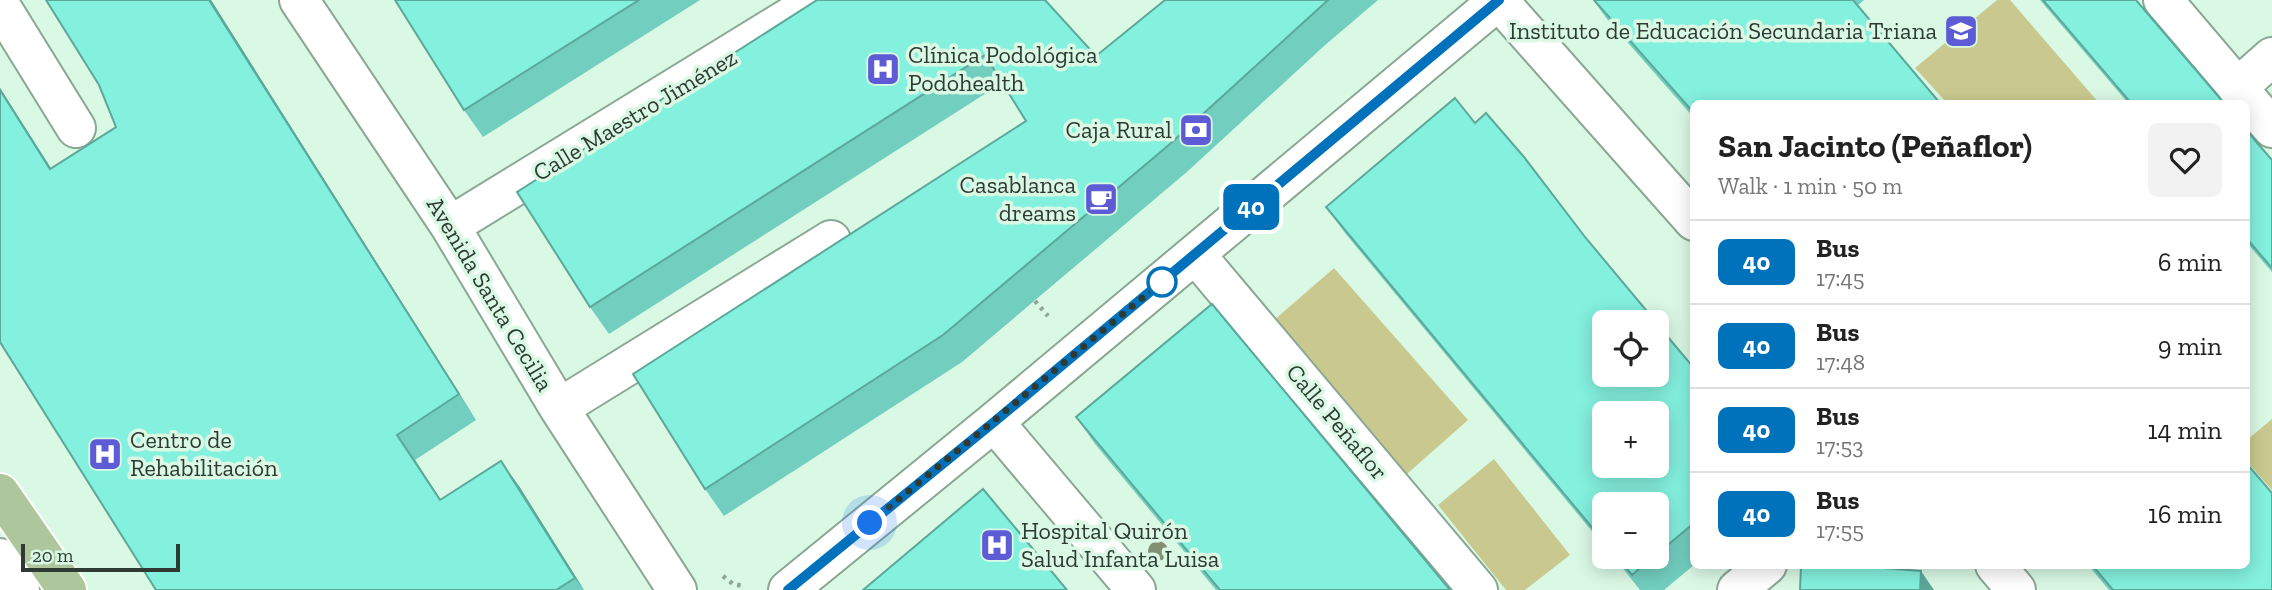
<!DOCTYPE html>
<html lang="en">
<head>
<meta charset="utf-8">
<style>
	body { margin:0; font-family:"Zilla Slab",serif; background:#f2f2f2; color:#222; height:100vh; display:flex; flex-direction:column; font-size:26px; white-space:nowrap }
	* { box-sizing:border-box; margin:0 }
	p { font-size:23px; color:#767676 }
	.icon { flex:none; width:38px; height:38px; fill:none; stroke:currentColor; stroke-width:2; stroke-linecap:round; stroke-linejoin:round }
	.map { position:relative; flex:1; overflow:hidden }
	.details { position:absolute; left:1690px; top:100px; width:560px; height:469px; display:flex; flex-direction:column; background:#fff; border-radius:10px; box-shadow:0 4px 18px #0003 }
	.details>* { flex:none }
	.badge { padding:0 14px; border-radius:10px; font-size:24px; line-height:46px }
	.fabs { position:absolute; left:1592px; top:310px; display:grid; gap:14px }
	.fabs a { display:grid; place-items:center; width:77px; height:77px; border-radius:10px; background:#fff; box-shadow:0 4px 18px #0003; font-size:35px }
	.scale { position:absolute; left:21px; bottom:18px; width:159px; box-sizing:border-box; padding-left:7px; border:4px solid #2e3a33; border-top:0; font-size:19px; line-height:24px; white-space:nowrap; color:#2e3a33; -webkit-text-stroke:5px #daf9e5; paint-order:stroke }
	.you { position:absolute; width:35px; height:35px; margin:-18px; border:5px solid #fff; border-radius:50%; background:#1a73e8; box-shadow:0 0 0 10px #1a73e833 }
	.map>.badge { position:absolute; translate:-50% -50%; box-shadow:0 0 0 4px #fff }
	.round { display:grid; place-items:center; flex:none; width:74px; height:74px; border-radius:10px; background:#f2f2f2 }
	.summary { display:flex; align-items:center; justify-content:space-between; height:119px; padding:0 28px }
	h1 { font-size:33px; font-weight:700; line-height:52px }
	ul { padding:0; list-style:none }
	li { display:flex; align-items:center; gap:21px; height:84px; padding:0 28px; border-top:2px solid #e0e0e0 }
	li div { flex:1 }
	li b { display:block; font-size:26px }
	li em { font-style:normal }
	li .badge { min-width:77px; font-weight:700; text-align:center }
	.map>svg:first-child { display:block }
</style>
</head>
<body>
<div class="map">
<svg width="2272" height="590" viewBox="0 0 2272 590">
	<rect width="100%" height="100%" fill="#daf9e5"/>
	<path fill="#c9c98f" d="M1997 0H2010L2099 103H1947L1915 68Z
		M1334 268 1468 420 1407 474 1273 321Z
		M2272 419V490L2247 462V440Z
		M1494 459 1570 555 1525 590H1506L1438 505Z"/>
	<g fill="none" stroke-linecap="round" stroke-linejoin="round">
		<g stroke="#8aa794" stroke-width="42">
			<path id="minor" d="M299 0 450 226 559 408 677 590
				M1498 0 1694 221
				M2163 0 2272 128
				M0 5 76 128
				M2237 88 2272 57
				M450 226 818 0
				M1195 254 1478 590
				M559 408 831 240
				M994 422 1136 590
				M0 558 20 590
				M1995 565 2016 590
				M788 590 994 422 1499 0
				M1737 590 1767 565"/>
		</g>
		<g stroke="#fff" stroke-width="42">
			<path id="major" d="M0 493 67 590"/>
		</g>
		<path stroke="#8fa698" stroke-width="4.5" stroke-dasharray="3.5 5" stroke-linecap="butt" d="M1035 301 1048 316
			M723 576 733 584 743 586"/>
		<use href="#minor" stroke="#fff" stroke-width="38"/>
		<use href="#major" stroke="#aec69b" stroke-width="38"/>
	</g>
	<circle fill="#828f73" cx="1158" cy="551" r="10"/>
	<path fill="#72cebf" d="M211 0 476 420 415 460 441 500 519 486 584 590H156L0 342V88L51 168 116 127Z
		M395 0H700L483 137 464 110Z
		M817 0 1096 56 1165 0H1378L1324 46 1188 171 962 362 724 516 705 489 1026 121 1002 83 609 334 590 307Z
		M1593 0H1864L1857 6 1694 103V118L1607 19Z
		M2040 0H2136L2224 103H2128Z
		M1475 123 1585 237 1694 368V565L1664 590H1640L1613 556H1657V504H1605V547L1345 233 1326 207Z
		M2247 131 2272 160V272L2247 243Z
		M1076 417 1450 590H1216L1095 444Z
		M2088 565H2247L2272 590H2109Z"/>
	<path fill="#5ca89b" d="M209 0H211L476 420 459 394Z
		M0 88 67 194 50 169 0 90Z
		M397 435 415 460 457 525 440 500Z
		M501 461 519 486 584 590 575 578Z
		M1921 571 1934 590H1920Z"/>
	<path fill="#84f0de" stroke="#5ca89b" stroke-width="2" fill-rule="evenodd" d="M46 0H209L459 394 397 435 440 500 501 461 575 578 556 590H156L0 342V90L50 169 116 127 99 85Z
		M395 0H639L464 110Z
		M817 0H1045L1096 56 1165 0H1328L1170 144 943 335 705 489 633 374 1026 121 985 55 590 307 517 192Z
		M1594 0H1853L1940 103H1694V113Z
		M2043 0H2136L2224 103H2131Z
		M1455 98 1475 123 1486 113 1524 157 1585 237 1656 322H1605V374H1657V324L1694 368V523L1657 554V504H1605V543L1326 207ZM1605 413H1657V466H1605Z
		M2247 131 2272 160V268L2247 239Z
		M1212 304 1450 590H1220L1076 417Z
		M2247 464 2272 493V590H2113L2092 565H2247Z
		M983 489 1067 590H863Z
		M1616 556H1654L1632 575Z
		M1801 565H1846L1921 571 1920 590H1800Z"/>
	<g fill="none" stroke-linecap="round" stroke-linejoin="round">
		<g stroke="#fff" stroke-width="16">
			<path id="line" d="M788 590 994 422 1499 0"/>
		</g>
		<use href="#line" stroke="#0072bc" stroke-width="10"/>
		<path stroke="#2e3a33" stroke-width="7" stroke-dasharray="0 12.6" d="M870 523 1170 275 1162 282"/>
	</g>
	<defs>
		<g id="school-square" transform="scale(1.75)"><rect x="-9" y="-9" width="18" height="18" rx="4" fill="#5d5cd4" stroke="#daf9e5"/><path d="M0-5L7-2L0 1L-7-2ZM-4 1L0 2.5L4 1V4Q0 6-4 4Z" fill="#fff"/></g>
		<g id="hospital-square" transform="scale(1.75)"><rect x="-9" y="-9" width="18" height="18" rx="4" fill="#5d5cd4" stroke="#daf9e5"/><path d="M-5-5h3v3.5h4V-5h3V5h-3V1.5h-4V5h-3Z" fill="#fff"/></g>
		<g id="bank-square" transform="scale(1.75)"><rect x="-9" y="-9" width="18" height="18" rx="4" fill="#5d5cd4" stroke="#daf9e5"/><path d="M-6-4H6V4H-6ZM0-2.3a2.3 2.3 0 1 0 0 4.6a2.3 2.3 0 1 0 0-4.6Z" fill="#fff"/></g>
		<g id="cafe-square" transform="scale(1.75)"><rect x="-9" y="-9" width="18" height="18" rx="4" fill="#5d5cd4" stroke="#daf9e5"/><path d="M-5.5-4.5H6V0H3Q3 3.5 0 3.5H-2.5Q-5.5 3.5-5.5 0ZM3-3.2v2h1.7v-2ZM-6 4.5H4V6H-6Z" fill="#fff"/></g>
	</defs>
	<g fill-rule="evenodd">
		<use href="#school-square" x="1961" y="31"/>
		<use href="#hospital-square" x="883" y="69"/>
		<use href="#bank-square" x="1196" y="130"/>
		<use href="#cafe-square" x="1101" y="199"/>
		<use href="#hospital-square" x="105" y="454"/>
		<use href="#hospital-square" x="997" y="545"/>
	</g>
	<circle fill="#fff" stroke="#0072bc" stroke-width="3.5" cx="1162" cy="282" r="14"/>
	<g text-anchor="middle" stroke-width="7" stroke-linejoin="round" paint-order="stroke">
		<g font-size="24" fill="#2e3a33" stroke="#daf9e5" text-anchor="end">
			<text x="1937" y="39">Instituto de Educación Secundaria Triana</text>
			<text x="908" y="63" text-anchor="start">Clínica Podológica<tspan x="908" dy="28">Podohealth</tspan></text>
			<text x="1172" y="138">Caja Rural</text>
			<text x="1076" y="193">Casablanca<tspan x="1076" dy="28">dreams</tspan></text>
			<text x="130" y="448" text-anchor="start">Centro de<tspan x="130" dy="28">Rehabilitación</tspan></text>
			<text x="1021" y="539" text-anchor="start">Hospital Quirón<tspan x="1021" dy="28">Salud Infanta Luisa</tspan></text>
		</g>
		<g font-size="24" fill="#2e3a33" stroke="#daf9e5">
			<text transform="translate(635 115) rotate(-31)" y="8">Calle Maestro Jiménez</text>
			<text transform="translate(490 294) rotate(59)" y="8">Avenida Santa Cecilia</text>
			<text transform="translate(1337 422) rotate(50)" y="8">Calle Peñaflor</text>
		</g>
	</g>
</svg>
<div class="fabs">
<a><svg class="icon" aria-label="locate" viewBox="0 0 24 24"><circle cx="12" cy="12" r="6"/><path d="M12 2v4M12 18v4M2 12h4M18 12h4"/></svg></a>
<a>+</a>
<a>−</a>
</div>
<div class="scale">20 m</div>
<div class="you" style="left:870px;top:523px"></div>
<b class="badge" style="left:1251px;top:207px;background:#0072bc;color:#fff">40</b>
<section class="details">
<div class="summary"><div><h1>San Jacinto (Peñaflor)</h1><p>Walk · 1 min · 50 m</p></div><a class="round"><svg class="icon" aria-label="heart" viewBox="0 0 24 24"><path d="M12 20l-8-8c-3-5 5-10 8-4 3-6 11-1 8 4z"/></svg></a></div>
<ul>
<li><span class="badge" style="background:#0072bc;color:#fff">40</span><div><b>Bus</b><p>17:45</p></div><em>6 min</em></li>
<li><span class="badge" style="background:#0072bc;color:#fff">40</span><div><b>Bus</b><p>17:48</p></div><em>9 min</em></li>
<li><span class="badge" style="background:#0072bc;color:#fff">40</span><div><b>Bus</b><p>17:53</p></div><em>14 min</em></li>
<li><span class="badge" style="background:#0072bc;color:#fff">40</span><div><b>Bus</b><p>17:55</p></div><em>16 min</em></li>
</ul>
</section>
</div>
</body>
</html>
